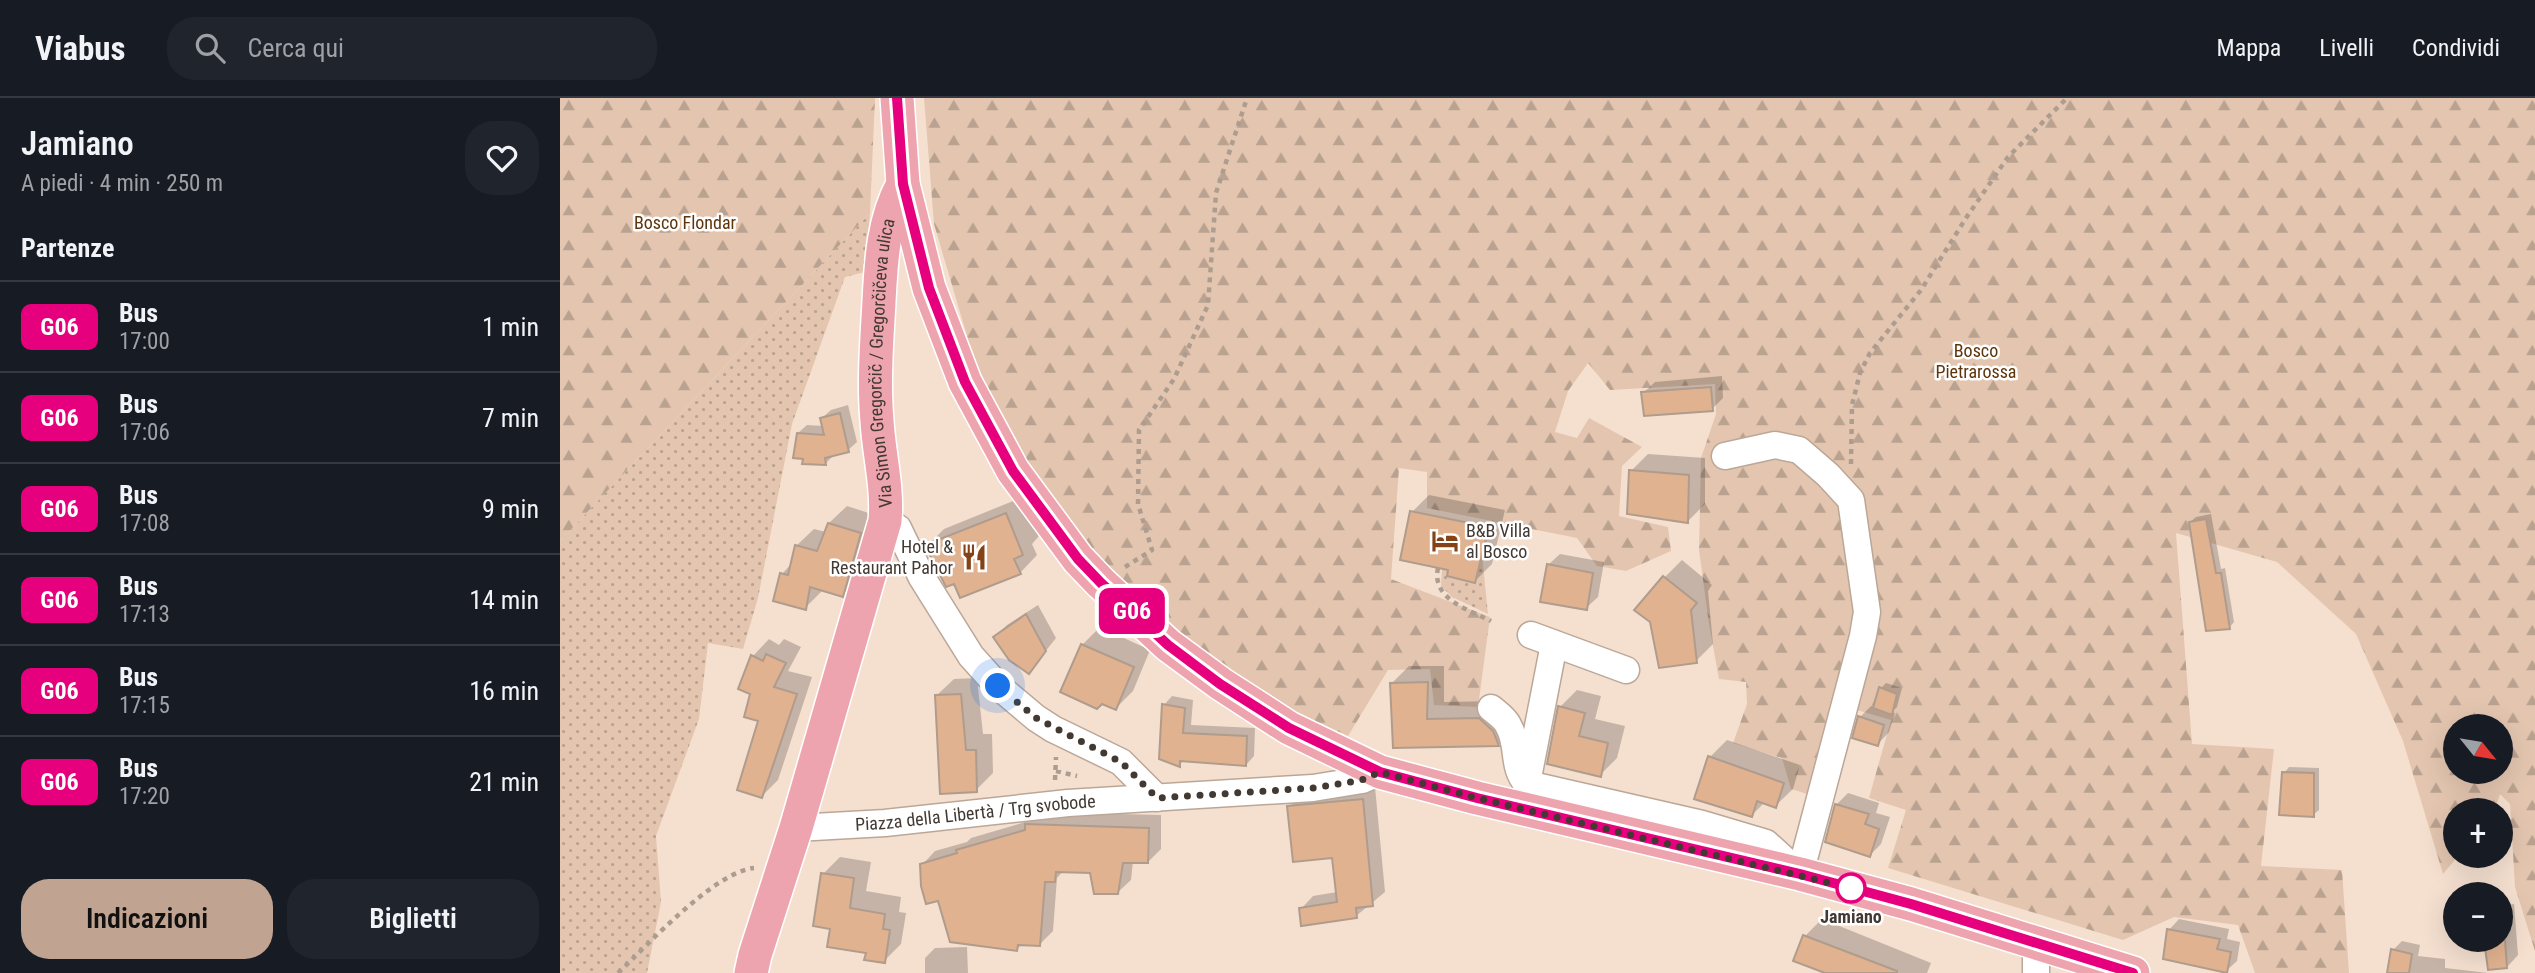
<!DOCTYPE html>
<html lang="it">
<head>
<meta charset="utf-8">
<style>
	body { margin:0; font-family:"Roboto Condensed",sans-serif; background:#20242c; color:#f1f3f6; height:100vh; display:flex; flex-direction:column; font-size:26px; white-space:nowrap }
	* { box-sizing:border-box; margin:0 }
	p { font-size:23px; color:#9ea1a6 }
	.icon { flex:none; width:38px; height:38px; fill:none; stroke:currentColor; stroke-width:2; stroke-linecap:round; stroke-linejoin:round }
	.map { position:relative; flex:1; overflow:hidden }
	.panel { display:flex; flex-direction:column; background:#171b24; width:560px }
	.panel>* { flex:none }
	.badge { padding:0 14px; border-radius:10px; font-size:24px; line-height:46px }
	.needle { width:46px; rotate:120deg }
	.tools { position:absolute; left:1883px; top:616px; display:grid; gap:14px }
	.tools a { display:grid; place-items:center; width:70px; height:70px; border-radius:50%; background:#171b24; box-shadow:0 7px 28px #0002; font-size:35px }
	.you { position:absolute; width:35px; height:35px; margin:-18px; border:5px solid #fff; border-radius:50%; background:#1a73e8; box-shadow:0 0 0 10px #1a73e833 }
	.map>.badge { position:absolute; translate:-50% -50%; box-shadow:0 0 0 4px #fff }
	h2 { padding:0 21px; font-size:26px; line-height:63px }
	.round { display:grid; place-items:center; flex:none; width:74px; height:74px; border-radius:28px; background:#20242c }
	.headline { display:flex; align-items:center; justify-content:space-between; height:119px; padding:0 21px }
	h1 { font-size:33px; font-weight:600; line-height:52px }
	.button { display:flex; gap:14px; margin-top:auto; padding:14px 21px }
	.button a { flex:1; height:80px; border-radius:28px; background:#c0a390; color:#111; font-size:28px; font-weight:600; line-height:80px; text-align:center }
	.button a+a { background:#20242c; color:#f1f3f6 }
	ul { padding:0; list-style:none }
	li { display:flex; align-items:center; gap:21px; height:91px; padding:0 21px; border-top:2px solid #363941 }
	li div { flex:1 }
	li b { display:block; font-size:26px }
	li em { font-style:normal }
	li .badge { min-width:77px; font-weight:700; text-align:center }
	header { display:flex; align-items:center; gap:42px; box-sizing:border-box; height:98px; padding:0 35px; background:#171b24; border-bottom:2px solid #363941 }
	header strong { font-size:33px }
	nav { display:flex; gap:38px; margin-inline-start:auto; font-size:24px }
	.search { width:490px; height:63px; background:#20242c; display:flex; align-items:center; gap:18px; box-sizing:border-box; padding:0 24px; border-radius:28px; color:#9ea1a6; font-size:26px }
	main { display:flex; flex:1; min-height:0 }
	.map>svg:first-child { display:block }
</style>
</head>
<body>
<header>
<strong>Viabus</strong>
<div class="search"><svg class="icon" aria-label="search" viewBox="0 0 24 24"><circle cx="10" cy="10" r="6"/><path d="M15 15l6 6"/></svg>Cerca qui</div>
<nav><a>Mappa</a><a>Livelli</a><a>Condividi</a></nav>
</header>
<main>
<section class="panel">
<div class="headline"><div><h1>Jamiano</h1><p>A piedi · 4 min · 250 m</p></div><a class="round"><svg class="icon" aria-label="heart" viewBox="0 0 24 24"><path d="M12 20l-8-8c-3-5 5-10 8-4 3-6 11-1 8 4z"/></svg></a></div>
<h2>Partenze</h2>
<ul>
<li><span class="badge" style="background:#e6007e;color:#fff">G06</span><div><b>Bus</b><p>17:00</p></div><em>1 min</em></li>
<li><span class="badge" style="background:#e6007e;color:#fff">G06</span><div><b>Bus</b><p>17:06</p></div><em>7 min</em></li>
<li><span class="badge" style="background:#e6007e;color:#fff">G06</span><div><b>Bus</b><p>17:08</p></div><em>9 min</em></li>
<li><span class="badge" style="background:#e6007e;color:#fff">G06</span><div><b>Bus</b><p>17:13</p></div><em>14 min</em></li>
<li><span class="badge" style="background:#e6007e;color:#fff">G06</span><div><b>Bus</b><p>17:15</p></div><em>16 min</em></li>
<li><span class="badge" style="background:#e6007e;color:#fff">G06</span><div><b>Bus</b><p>17:20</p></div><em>21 min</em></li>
</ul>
<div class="button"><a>Indicazioni</a><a>Biglietti</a></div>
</section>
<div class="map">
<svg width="1975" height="875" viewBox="0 0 1975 875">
	<defs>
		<pattern id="grass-dots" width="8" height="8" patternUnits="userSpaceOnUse" patternTransform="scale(1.75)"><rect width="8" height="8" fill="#e4c6b0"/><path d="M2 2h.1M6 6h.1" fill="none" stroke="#baa290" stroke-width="1.8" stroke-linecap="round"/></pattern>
		<pattern id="forest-firs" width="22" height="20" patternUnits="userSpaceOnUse" patternTransform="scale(1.75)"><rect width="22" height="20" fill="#e4c6b0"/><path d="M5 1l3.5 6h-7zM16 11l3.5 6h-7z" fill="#baa290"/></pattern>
	</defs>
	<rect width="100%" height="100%" fill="#f5e0d0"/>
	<path fill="url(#grass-dots)" d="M310 115 305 174 285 179 232 326 198 500 183 551 148 545 139 621 96 738 101 804 87 875H0V443Z
		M922 457 928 516 892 499 881 488 882 471 888 472V478L915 485Z"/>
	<path fill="url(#forest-firs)" fill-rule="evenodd" d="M0 0H315L310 115 0 443Z
		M364 0H1975V853L1955 789 1950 706 1940 696 1935 712H1895V758H1898L1883 776 1843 643 1796 536 1717 464 1616 435 1632 646 1714 651 1701 768 1782 772 1789 875H1695L1678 827 1614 819 1563 842 1328 770 1346 712 1309 700 1331 622 1283 608 1260 700 1231 691 1222 660 1173 645 1187 606 1186 584 1159 581 1149 526 1139 452 1141 360 1156 316 1155 286 1050 292 1028 265 1008 293 995 334 1017 340 1029 320 1082 349 1062 368 1059 418 1108 429 1111 453 1066 473 1037 468 1017 440 867 410V374L839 370 831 481 930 519 918 609 874 607 870 571 828 572 788 638 742 618 684 582 621 538 541 463 481 391 432 303 409 245 374 126ZM1895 628H1941V674H1895Z"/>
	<path fill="#0003" d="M1162 278 1163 300 1152 311 1083 295 1095 284Z
		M288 307 297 344 288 352 275 356 266 365 238 335 247 327 264 328 262 320 271 312Z
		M1088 356 1145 360V406L1128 423 1071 373Z
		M869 397 945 412 932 466 915 483 889 471 852 414Z
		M463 399 479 438 472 446 477 457 460 475 395 484 367 448 384 431Z
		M287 408 318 418 300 480 282 497 263 492 245 510 222 476 232 465 236 448 254 431 266 434 269 425Z
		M1651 416 1661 471 1665 470 1674 524 1669 530 1630 424 1636 419Z
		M1000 456 1044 464 1038 499 1026 510 988 467Z
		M1122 462 1152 487 1148 493 1153 546 1136 563 1105 479Z
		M478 507 496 540 469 574 435 539 447 527Z
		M540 529 590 552 573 593 556 610 502 593 522 547Z
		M209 541 219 547 224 541 241 549 228 573 252 579 218 682 202 698 200 622 193 595 180 590 193 558Z
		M849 568H884V604L937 603 955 630 938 647 834 648 832 585Z
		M417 580 423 636H432L433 675 416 692 376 598 394 581Z
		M1326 585 1342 590 1337 609 1332 614 1335 615 1329 634 1318 646 1300 619 1311 608 1315 609 1321 590Z
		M1017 592 1041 598 1035 621 1065 628 1057 660 1040 677 1000 609Z
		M612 598 633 602 631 627 695 630 694 658 686 667 625 661 619 667 604 607Z
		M1167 642 1240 667 1233 691 1215 708 1205 704 1192 717 1150 659Z
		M1729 669 1759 670V712L1753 717 1724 675Z
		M815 689 825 794 796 818 741 811 753 798 777 794 774 758 729 709 742 696Z
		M1288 695 1319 705 1316 715 1330 719 1321 746 1310 757 1277 706Z
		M480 714 601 717V751L588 764 573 763 571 782 557 795 532 773 504 772 497 780 493 833 480 846H462L457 851 379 801 362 767 375 753 407 744 411 740 472 722Z
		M280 759 311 764 306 793 341 799 339 814 346 815 341 846 324 863 272 829 263 776Z
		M1954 806 1958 857 1947 869 1929 870 1926 842H1941V808Z
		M1262 821 1371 865 1367 875H1270L1245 838Z
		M1619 821 1669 831 1667 841 1680 844 1677 863 1666 873 1609 832Z
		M1842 843 1860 847 1858 858 1885 861V870L1928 875H1829L1833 852Z
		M407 849 408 875H365V860L375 850Z"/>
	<path fill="#e1b290" stroke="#af9c8d" stroke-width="2" d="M1151 289 1153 313 1084 318 1081 294Z
		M280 315 289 354 265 360 266 367 242 366 243 361 233 360 237 335 264 337 260 320Z
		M1069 372 1129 377 1128 425 1067 416Z
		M850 413 929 429 915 485 887 478 888 472 840 462Z
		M446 415 463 457 454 461 461 476 400 500 394 486 386 489 365 447Z
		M1646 421 1656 475H1661L1670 531 1646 533 1629 424Z
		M268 425 301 435 283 499 250 489 246 512 213 503 220 475 228 477 235 447 257 453Z
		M987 466 1033 475 1027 512 980 504Z
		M1103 478 1137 505 1131 512 1137 565 1099 570 1090 524 1074 512Z
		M466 516 486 553 469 576 449 562 433 539Z
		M521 546 574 569 556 612 542 606 537 611 500 594Z
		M206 556 226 565 214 589 237 596 202 700 177 692 198 623 184 619 190 596 178 591 191 557 203 563Z
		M868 584 867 621 919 620 933 633 939 648 833 650 830 585Z
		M1319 589 1337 596 1332 617 1313 610Z
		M401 596 406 652H416L417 694 380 696 375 597Z
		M602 606 625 610 623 635 687 638 686 668 620 663V669L599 661Z
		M998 608 1025 615 1019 638 1048 645 1041 679 987 666Z
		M1298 618 1324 627 1318 648 1292 640Z
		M1148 658 1224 685 1216 710 1197 703 1192 719 1134 701Z
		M1722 674 1754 675V719L1719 717Z
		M803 701 813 808 796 810 797 820 741 828 739 810 777 804 772 760 733 764 727 708Z
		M1275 706 1309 716 1305 726 1319 731 1310 759 1265 744Z
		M465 726 589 730 588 765H563L558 796H534L530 775 496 774 495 784H485L480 848 458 847 457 853 390 844 378 803 366 806 361 788 360 766 397 755 396 752 465 732Z
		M261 775 294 780 290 810 325 816 323 831 330 832 325 865 304 862 306 855 267 849 270 831 253 828Z
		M1607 831 1660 841 1657 851 1671 854 1667 875 1603 861Z
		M1243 837 1337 873V875H1265L1233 863Z
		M1924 842H1945L1947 870 1928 872Z
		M1831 851 1852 856 1849 875H1827Z"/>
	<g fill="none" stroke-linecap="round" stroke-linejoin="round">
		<g stroke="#bba798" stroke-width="29">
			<g id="minor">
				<path d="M325 423 338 430 361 478 411 558 438 588 476 620 493 631 561 664 597 700"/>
				<path d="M971 537 1066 572"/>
				<path d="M931 610C937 615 945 620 948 627 960 647 951 668 967 686L1142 726 1206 745 1240 776 1303 538 1307 514 1291 402 1268 377 1239 352 1215 347 1165 358"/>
				<path d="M967 685 994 546"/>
				<path id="s1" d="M236 730 325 725 508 705 753 690 802 682 820 674"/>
				<path d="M1476 875V845"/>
			</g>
		</g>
		<g stroke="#fff" stroke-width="36">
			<g id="major">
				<path d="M337 0 343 86 369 190 405 284 453 373 518 461 541 485 608 547 661 586 729 630 820 674 917 700 1240 776 1351 806 1573 875"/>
				<path id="s2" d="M191 875 195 857 236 730 325 423C328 389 319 357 317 323 314 289 316 254 318 221 321 174 320 128 343 86"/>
			</g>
		</g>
		<path stroke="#ad9d91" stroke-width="4.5" stroke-dasharray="5 5" stroke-linecap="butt" d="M1291 366 1292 307 1300 275 1310 255 1361 192 1406 120 1448 59 1507 0
			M565 469 592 452 578 406 579 332 614 281 648 207 656 95 687 0
			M878 470C871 501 909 512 931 523
			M496 673 517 678
			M495 682 496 659
			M58 875C88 847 154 774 194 770"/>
		<use href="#minor" stroke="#fff" stroke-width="26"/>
		<use href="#major" stroke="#eea4af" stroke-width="33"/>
	</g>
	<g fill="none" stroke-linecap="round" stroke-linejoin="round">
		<g stroke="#fff" stroke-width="16">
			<path id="line" d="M337 0 343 86 369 190 405 284 453 373 518 461 541 485 608 547 660 586 729 630 820 674 917 700 1240 776 1351 806 1573 875"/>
		</g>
		<use href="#line" stroke="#e6007e" stroke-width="10"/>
		<path stroke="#423933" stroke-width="7" stroke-dasharray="0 12.6" d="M438 588 476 620 561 664 597 700 753 690 802 682 820 674 917 700 1291 790"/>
	</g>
	<defs>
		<g id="hotel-bare" transform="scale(2.1)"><path d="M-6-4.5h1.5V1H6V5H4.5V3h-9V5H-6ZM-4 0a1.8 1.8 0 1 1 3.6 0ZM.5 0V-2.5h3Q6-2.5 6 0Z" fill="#854214" stroke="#fff" stroke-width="2.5" paint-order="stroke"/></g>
		<g id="restaurant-bare" transform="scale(2.1)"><path d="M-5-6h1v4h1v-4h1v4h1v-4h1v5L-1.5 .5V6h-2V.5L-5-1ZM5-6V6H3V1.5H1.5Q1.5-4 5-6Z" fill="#854214" stroke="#fff" stroke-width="2.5" paint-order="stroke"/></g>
	</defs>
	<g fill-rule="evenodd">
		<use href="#hotel-bare" x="885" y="443"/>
		<use href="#restaurant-bare" x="414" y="459"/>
	</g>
	<circle fill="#fff" stroke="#e6007e" stroke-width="3.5" cx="1291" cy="790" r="14"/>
	<g text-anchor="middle" stroke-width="5" stroke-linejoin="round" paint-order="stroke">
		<g font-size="18" fill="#5f340a" stroke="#fff">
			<text x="125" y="131">Bosco Flondar</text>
			<text x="1416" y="259">Bosco<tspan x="1416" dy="21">Pietrarossa</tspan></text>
		</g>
		<g font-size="18" fill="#423933" stroke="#fff">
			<text dy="6" stroke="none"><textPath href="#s2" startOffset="630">Via Simon Gregorčič / Gregorčičeva ulica</textPath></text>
			<text dy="6" stroke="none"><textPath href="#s1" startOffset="180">Piazza della Libertà / Trg svobode</textPath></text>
		</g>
		<g font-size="18" fill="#423933" stroke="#fff" text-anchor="start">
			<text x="906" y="439">B&amp;B Villa<tspan x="906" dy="21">al Bosco</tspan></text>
			<text x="393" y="455" text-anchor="end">Hotel &amp;<tspan x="393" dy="21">Restaurant Pahor</tspan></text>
		</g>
		<g font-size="18" font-weight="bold" fill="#423933" stroke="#fff">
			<text x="1291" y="825">Jamiano</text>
		</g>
	</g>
</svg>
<div class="tools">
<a><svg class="needle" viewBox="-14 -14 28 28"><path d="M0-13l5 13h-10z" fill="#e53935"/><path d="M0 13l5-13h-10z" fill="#9ea1a6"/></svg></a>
<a>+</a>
<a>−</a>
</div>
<div class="you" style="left:438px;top:588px"></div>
<b class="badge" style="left:572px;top:513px;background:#e6007e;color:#fff">G06</b>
</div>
</main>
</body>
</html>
